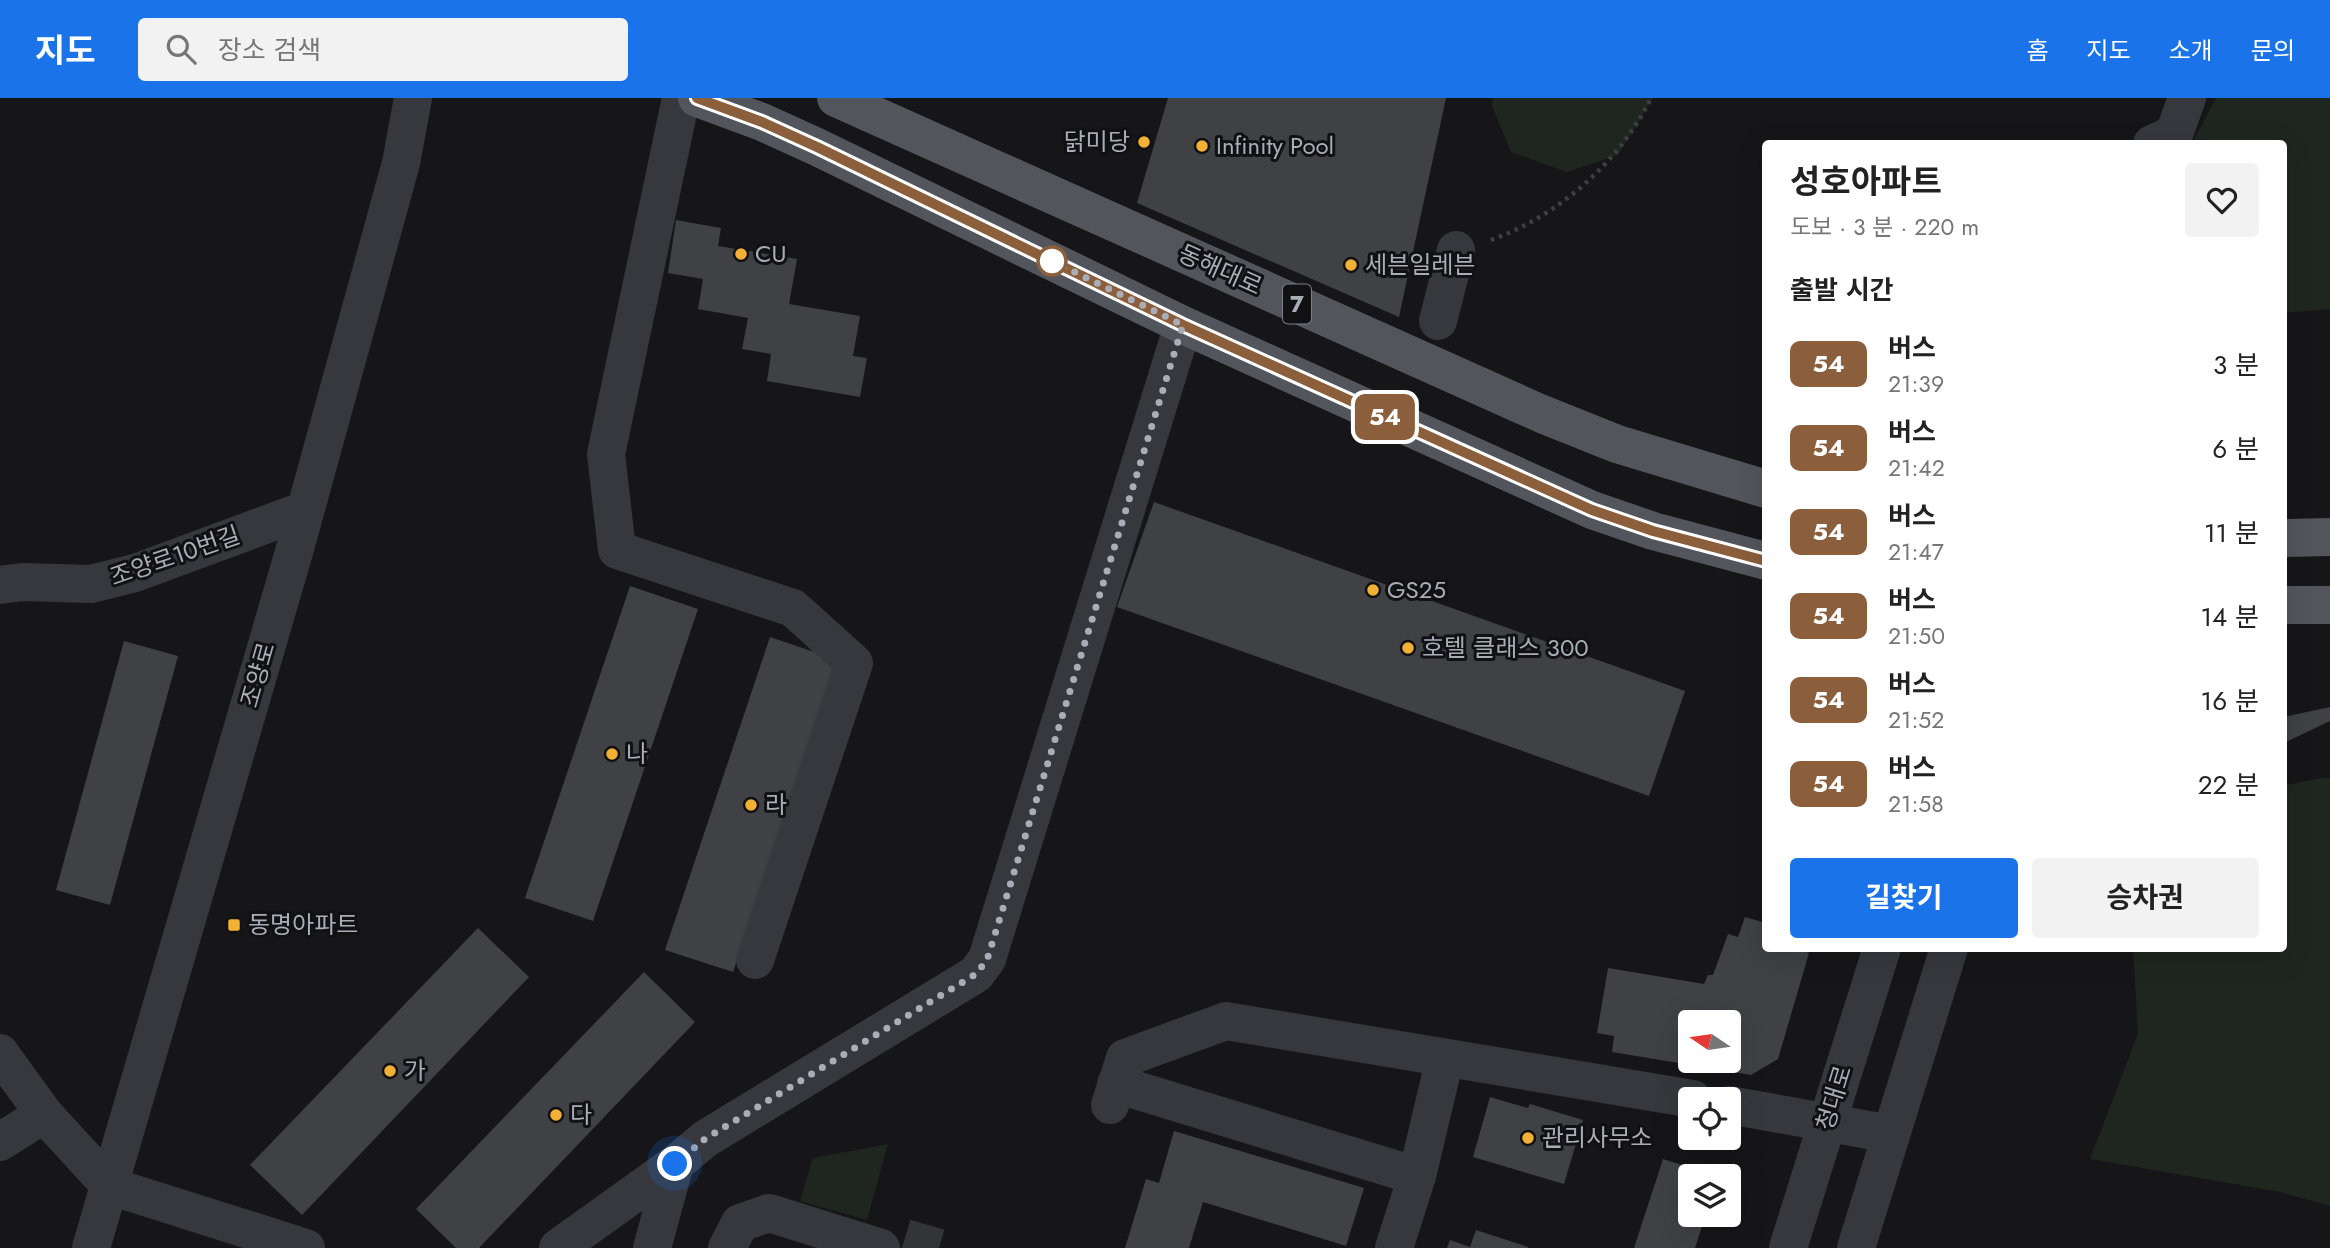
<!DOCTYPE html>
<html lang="ko">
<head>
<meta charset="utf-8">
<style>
	body { margin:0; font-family:Jost,"Noto Sans KR",sans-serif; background:#f2f2f2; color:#222; height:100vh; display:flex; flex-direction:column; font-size:26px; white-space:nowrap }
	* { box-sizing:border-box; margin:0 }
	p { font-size:23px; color:#767676 }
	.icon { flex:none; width:38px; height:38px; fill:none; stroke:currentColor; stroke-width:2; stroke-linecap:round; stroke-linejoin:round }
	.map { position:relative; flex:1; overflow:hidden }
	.panel { position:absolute; left:1762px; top:42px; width:525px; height:812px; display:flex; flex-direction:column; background:#fff; border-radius:7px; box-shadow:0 7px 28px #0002 }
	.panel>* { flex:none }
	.badge { padding:0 14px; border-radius:10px; font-size:24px; line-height:46px }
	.needle { width:46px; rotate:283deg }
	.fabs { position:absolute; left:1678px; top:912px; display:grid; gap:14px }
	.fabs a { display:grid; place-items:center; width:63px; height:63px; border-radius:7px; background:#fff; box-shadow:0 7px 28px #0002; font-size:35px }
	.you { position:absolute; width:35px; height:35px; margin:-18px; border:5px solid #fff; border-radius:50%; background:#1a73e8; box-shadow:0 0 0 10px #1a73e833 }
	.map>.badge { position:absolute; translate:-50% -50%; box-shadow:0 0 0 4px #fff }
	h2 { padding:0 28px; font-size:26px; line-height:63px }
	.round { display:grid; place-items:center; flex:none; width:74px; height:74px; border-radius:7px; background:#f2f2f2 }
	.head { display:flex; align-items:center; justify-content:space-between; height:119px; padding:0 28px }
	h1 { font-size:33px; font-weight:700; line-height:52px }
	.cta { display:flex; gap:14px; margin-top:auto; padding:14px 28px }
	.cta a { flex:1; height:80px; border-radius:7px; background:#1a73e8; color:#fff; font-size:28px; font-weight:700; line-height:80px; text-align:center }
	.cta a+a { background:#f2f2f2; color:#222 }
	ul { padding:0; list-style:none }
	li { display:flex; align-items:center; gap:21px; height:84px; padding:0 28px }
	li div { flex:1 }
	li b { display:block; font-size:26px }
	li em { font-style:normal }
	li .badge { min-width:77px; font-weight:700; text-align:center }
	header { display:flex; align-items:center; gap:42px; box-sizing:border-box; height:98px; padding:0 35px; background:#1a73e8; color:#fff }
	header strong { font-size:33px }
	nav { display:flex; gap:38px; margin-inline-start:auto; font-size:24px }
	.search { width:490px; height:63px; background:#f2f2f2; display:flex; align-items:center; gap:18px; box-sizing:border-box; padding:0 24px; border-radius:7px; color:#767676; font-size:26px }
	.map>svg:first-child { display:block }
</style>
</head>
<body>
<header>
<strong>지도</strong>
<div class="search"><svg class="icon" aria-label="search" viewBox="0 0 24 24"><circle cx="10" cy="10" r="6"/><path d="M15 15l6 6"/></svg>장소 검색</div>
<nav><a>홈</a><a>지도</a><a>소개</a><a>문의</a></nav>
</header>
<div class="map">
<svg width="2330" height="1150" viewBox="0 0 2330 1150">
	<rect width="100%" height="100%" fill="#161618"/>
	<path fill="#1e261f" d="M1493 0H1653L1618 57 1567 74 1511 54 1492 8Z
		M2216 0H2330V211L2284 215V46L2192 45Z
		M2323 680H2330V1108L2280 1094 2090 1061 2138 936 2133 851 2284 850V687Z
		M888 1046 867 1122 800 1103 813 1060Z"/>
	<path fill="#404145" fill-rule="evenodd" d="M1168 0H1446L1399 219 1137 105Z
		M676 122 721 130 718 148 797 161 789 206 860 218 853 258 867 260 860 299 767 283 771 256 742 251 748 220 698 211 703 181 668 175Z
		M1154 404 1685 593 1649 698 1117 509Z
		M630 488 698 511 593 823 525 800Z
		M770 539 838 562 733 874 665 852Z
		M124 543 178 558 110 807 56 792Z
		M2330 609V623L2284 645V619Z
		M1745 819 1766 825V850H1799L1809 855 1778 961 1751 977 1612 954 1614 938 1597 935 1608 870 1704 886 1708 877H1713L1728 836 1738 839ZM1690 924H1729V962H1690Z
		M478 830 529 879 302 1117 250 1067Z
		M644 874 695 924 479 1150H456L416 1111Z
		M1490 999 1528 1010 1530 1006 1583 1022 1564 1086 1473 1059Z
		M1174 1033 1364 1090 1346 1148 1203 1104 1189 1150H1125L1146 1081 1159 1085Z
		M1663 1061 1714 1077 1690 1078V1116H1706L1695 1150H1634Z
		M1476 1132 1528 1149V1150H1447L1450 1142 1470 1149Z"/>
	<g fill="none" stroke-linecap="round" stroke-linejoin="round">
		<path stroke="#333438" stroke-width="38" stroke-dasharray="38 19" stroke-linecap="butt" d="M905 1140 939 1150"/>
		<path stroke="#3d3f44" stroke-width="4.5" stroke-dasharray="3.5 5" stroke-linecap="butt" d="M1491 142C1558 118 1619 65 1651 0"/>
		<path stroke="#37383d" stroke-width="38" d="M681 0 606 356 617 452 793 510 854 565 755 862
			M2152 46 2174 36 2187 0
			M1438 223 1456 152
			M0 487 23 484 91 486 135 475 305 412
			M0 955 44 1016 110 1088 306 1150
			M1116 986 1417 1078
			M1110 1007 1125 960 1226 923 1693 1001
			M1729 1007 1891 1036
			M0 1044 44 1016
			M91 1150 294 454 401 65 413 0
			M558 1150 675 1066
			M652 1150 675 1066 705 1041 976 876 987 861 1183 227
			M727 1150 740 1125 769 1115 881 1150
			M1394 1150 1417 1078 1445 960
			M1788 1150 1882 850
			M1856 1150 1949 850"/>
		<path stroke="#53555c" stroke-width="38" d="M697 0 762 24 817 49 1183 227 1592 412 1653 433 1766 463
			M836 0 1542 316 1617 346 1766 391
			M2284 440 2330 439
			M2284 507H2330"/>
	</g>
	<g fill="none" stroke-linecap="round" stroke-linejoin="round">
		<g stroke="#fff" stroke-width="16">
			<path id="line" d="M697 0 762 24 817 49 1183 227 1592 412 1653 433 1766 463"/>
		</g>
		<use href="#line" stroke="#8b5e3c" stroke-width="10"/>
		<path stroke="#a8adb8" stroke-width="7" stroke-dasharray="0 12.6" d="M675 1066 705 1041 976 876 987 862 1183 227 1052 163"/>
	</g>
	<g fill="#f2b134" stroke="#111113" stroke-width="2.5">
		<circle cx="1144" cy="44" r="7"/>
		<circle cx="1202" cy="48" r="7"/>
		<circle cx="741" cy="156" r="7"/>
		<circle cx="1351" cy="167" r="7"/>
		<circle cx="1373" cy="492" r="7"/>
		<circle cx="1408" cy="550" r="7"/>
		<circle cx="612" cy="656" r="7"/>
		<circle cx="751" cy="707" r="7"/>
		<rect x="227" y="820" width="14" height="14" rx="3.5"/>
		<circle cx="390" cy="973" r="7"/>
		<circle cx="556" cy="1017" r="7"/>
		<circle cx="1528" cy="1040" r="7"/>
	</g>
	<circle fill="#fff" stroke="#8b5e3c" stroke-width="3.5" cx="1052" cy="163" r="14"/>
	<g text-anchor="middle" stroke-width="6" stroke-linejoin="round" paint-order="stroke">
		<rect fill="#111113" stroke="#7b7e86" stroke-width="2" x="1283" y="186.5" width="28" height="39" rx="5"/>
		<g font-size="23" font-weight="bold" fill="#a8adb8">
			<text x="1297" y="214">7</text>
		</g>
		<g font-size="24" fill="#a8adb8" stroke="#111113" text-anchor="start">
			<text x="1130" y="52" text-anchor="end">닭미당</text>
			<text x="1216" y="56">Infinity Pool</text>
			<text x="755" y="164">CU</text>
			<text x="1365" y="175">세븐일레븐</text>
			<text x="1387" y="500">GS25</text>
			<text x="1422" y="558">호텔 클래스 300</text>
			<text x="626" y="664">나</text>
			<text x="765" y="715">라</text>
			<text x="248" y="835">동명아파트</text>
			<text x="404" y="981">가</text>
			<text x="570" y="1025">다</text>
			<text x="1542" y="1048">관리사무소</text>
		</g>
		<g font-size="24" fill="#a8adb8" stroke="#111113">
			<text transform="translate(1220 172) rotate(24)" y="8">동해대로</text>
			<text transform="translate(175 458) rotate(-19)" y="8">조양로10번길</text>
			<text transform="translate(258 577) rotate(-74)" y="8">조양로</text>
			<text transform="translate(1834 1000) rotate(-73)" y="8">청대로</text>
		</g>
	</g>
</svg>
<div class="fabs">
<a><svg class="needle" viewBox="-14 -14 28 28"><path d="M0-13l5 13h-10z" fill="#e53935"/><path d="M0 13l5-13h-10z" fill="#767676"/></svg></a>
<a><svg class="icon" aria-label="locate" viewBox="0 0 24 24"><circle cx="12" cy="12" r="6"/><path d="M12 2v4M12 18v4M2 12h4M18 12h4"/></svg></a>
<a><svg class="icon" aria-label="layers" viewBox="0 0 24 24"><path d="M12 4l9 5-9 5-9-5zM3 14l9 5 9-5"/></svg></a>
</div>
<div class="you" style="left:675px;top:1066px"></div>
<b class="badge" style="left:1385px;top:319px;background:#8b5e3c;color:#fff">54</b>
<section class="panel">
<div class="head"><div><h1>성호아파트</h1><p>도보 · 3 분 · 220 m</p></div><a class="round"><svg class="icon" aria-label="heart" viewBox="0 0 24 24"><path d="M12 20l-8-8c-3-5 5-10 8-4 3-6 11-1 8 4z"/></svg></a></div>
<h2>출발 시간</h2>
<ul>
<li><span class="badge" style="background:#8b5e3c;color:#fff">54</span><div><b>버스</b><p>21:39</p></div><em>3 분</em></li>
<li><span class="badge" style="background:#8b5e3c;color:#fff">54</span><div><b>버스</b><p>21:42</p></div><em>6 분</em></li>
<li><span class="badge" style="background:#8b5e3c;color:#fff">54</span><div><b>버스</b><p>21:47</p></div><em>11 분</em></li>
<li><span class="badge" style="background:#8b5e3c;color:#fff">54</span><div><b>버스</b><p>21:50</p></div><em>14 분</em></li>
<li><span class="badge" style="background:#8b5e3c;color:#fff">54</span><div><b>버스</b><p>21:52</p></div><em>16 분</em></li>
<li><span class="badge" style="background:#8b5e3c;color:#fff">54</span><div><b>버스</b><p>21:58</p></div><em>22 분</em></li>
</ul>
<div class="cta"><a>길찾기</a><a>승차권</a></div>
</section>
</div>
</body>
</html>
